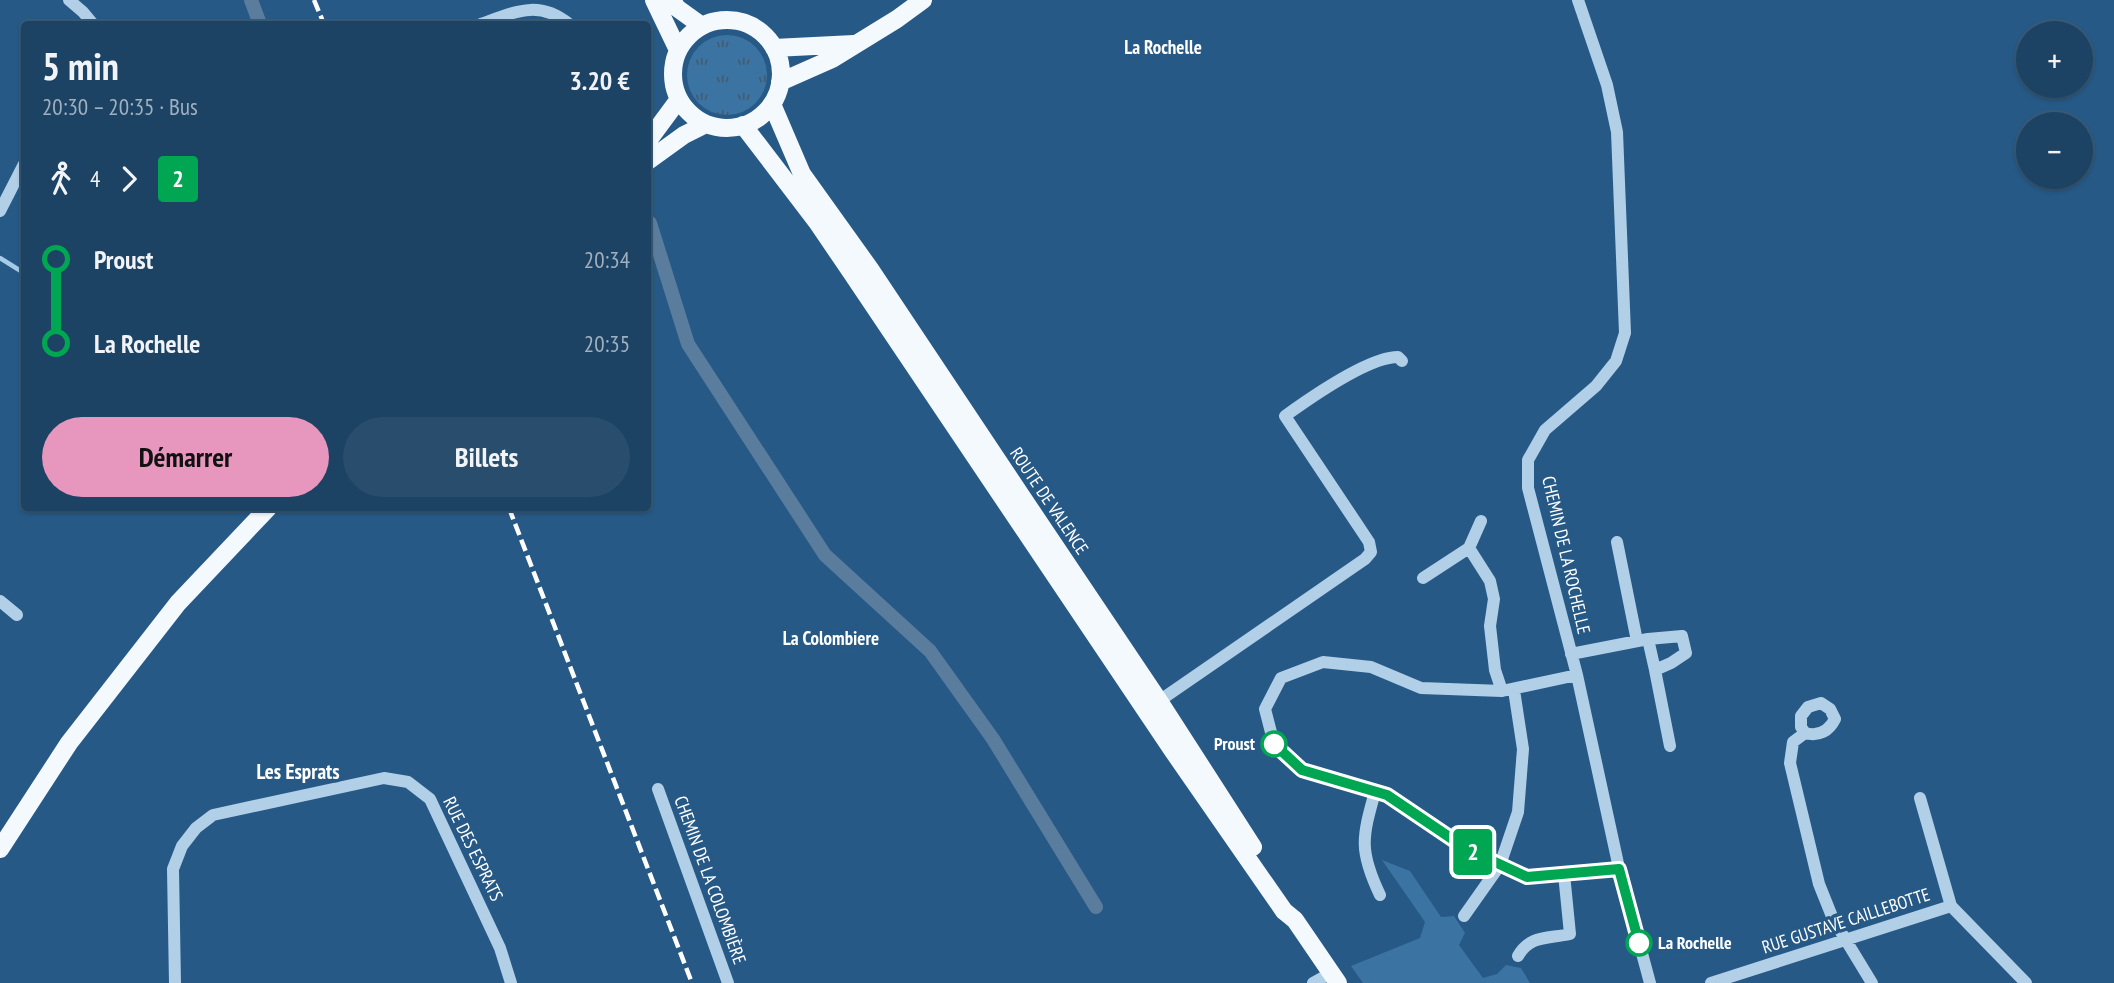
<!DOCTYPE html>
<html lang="fr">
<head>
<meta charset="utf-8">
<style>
	body { margin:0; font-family:"PT Sans Narrow",sans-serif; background:#294e6d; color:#f1f3f6; height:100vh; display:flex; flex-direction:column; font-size:26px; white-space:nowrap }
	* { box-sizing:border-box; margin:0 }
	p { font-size:23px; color:#a0b0bf }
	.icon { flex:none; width:38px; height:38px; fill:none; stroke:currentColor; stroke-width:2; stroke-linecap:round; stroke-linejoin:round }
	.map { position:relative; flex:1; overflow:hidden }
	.panel { position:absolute; left:21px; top:21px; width:630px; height:490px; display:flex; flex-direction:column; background:#1c4364; border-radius:7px; box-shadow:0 2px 5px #0004,0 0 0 2px #3a5c78 }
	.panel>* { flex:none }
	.badge { padding:0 14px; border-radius:5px; font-size:24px; line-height:46px }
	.buttons { position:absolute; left:2016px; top:21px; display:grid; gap:14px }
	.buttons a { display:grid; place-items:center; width:77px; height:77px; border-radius:50%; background:#1c4364; box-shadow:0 2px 5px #0004,0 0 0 2px #3a5c78; font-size:35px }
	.map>.badge { position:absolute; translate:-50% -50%; box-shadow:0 0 0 4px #fff }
	.legs { display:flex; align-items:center; gap:10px; height:77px; padding:0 21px; font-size:23px }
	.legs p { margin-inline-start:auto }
	.head { display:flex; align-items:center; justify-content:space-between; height:119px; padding:0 21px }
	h1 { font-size:38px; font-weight:700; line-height:52px }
	.primary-button { display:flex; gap:14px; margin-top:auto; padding:14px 21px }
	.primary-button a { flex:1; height:80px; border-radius:42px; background:#e797bd; color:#111; font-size:28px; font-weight:700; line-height:80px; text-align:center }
	.primary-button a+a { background:#294e6d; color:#f1f3f6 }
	ul { padding:0 21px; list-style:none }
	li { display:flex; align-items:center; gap:24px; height:84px; font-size:26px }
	li i { display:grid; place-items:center; width:10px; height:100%; margin:0 9px; background:currentColor }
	li i::after { content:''; width:18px; height:18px; margin:-9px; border:5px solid; border-radius:50%; background:#1c4364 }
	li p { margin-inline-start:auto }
	li:first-child i { background:linear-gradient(#0000 50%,currentColor 0) }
	li:last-child i { background:linear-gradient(currentColor 50%,#0000 0) }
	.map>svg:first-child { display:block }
</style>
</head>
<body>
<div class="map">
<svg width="2114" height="983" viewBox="0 0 2114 983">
	<defs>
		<pattern id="grass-tufts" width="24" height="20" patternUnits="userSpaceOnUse" patternTransform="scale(1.75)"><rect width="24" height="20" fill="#3b73a3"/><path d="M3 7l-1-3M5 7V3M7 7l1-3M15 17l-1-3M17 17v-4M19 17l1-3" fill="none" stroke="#455c6f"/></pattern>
	</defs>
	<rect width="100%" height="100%" fill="#265986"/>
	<path fill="url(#grass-tufts)" d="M687 75a40 40 0 1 1 80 0a40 40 0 1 1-80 0Z"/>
	<path fill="#3b73a3" d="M1382 860 1410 871 1441 917 1454 916 1465 933 1459 945 1483 978 1497 974 1506 965 1521 968 1530 983H1363L1351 966 1420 938 1425 922Z"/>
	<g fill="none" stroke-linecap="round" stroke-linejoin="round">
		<path stroke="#a6cbe9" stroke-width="4.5" d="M0 258 24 273"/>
		<path stroke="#5b7d9d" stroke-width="14" d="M251 0 260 24
			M650 223 688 344 825 555 930 651 993 739 1096 907"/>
		<path stroke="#b2cfe8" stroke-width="12" d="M69 0 83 12 93 24
			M1578 0 1607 85 1617 132 1625 333 1616 361 1596 386 1545 430 1528 460V488L1577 675 1619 868 1650 983
			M481 24C517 11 539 0 569 24
			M0 211 24 164
			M1617 542 1637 641
			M1469 548 1481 521
			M1423 578 1469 548 1490 581 1494 599 1490 626 1495 670 1502 691
			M0 601 17 615
			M1648 639 1655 670
			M1571 654 1648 639 1682 636 1686 653 1671 663 1655 670 1670 746
			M1577 675 1502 691 1421 688 1371 667 1323 662 1281 678 1265 709 1274 744 1302 770 1387 795 1467 849 1526 877 1619 868
			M1159 701 1365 559 1371 552 1369 542 1285 416C1310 398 1368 357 1398 357L1402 361
			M1805 733C1819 737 1829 731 1835 719L1830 709 1821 703 1808 707 1801 716V727L1805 733 1793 742 1790 763 1819 884 1833 919 1872 983
			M658 789 728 983
			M1375 792C1362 838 1359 851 1380 895
			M1920 798 1951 906 2026 983
			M1464 916 1500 865 1518 812 1523 749 1514 690
			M1518 956C1530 935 1547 939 1570 934L1564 874
			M175 983 173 869 182 846 196 828 213 815 384 778 408 782 430 799 500 948 511 983
			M1313 983 1331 973
			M1711 983 1951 906"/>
		<path stroke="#f4f9fe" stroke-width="18" d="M654 0 678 50
			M672 0 677 8 702 26
			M673 74a54 54 0 1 1 108 0a54 54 0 1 1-108 0Z
			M774 48 854 44
			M780 82 832 59 897 19 923 0
			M772 104 802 174 870 269 1022 497 1159 701 1253 847
			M743 125 817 222 851 272 1173 751 1284 911 1295 920 1338 983
			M648 141 679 99
			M648 161 684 135 706 124
			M0 849 69 743 178 603 268 508"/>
		<path stroke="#fff" stroke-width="4.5" stroke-dasharray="12 5" stroke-linecap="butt" d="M314 0 324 24
			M509 508 692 983"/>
	</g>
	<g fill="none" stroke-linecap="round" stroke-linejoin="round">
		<g stroke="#fff" stroke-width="16">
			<path id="line-1" d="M1274 744 1302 770 1387 795 1467 849 1527 877 1619 869 1639 943"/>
		</g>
		<use href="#line-1" stroke="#00a651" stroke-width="10"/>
	</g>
	<g fill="#fff" stroke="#00a651" stroke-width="3.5">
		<circle cx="1274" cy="744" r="12"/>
		<circle cx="1639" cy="943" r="12"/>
	</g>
	<g text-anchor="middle" stroke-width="7" stroke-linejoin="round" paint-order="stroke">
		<g font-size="18" fill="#fff" stroke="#265986">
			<text transform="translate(1049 501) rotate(56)" y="6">ROUTE DE VALENCE</text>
			<text transform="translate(1566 555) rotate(77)" y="6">CHEMIN DE LA ROCHELLE</text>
			<text transform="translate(473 849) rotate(64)" y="6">RUE DES ESPRATS</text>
			<text transform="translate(710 880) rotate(70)" y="6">CHEMIN DE LA COLOMBIÈRE</text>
			<text transform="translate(1846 921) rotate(-18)" y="6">RUE GUSTAVE CAILLEBOTTE</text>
		</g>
		<g font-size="18" font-weight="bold" fill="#fff" stroke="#265986" text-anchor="end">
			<text x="1255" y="750">Proust</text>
			<text x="1658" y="949" text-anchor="start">La Rochelle</text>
		</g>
		<g font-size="19" font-weight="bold" fill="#fff" stroke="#265986">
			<text x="1163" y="54">La Rochelle</text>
			<text x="831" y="645">La Colombiere</text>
		</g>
		<g font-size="21" font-weight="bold" fill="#fff" stroke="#265986">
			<text x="298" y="779">Les Esprats</text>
		</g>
	</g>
</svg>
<div class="buttons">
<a>+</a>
<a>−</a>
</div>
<b class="badge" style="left:1473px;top:852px;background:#00a651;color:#fff">2</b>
<section class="panel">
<div class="head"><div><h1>5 min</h1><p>20:30 – 20:35 · Bus</p></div><b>3.20 €</b></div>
<div class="legs"><svg class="icon" aria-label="walk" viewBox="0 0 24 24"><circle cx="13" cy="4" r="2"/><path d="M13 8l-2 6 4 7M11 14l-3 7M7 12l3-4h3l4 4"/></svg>4<svg class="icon" aria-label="forward" viewBox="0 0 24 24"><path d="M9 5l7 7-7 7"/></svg><b class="badge" style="background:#00a651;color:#fff">2</b></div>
<ul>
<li><i style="color:#00a651"></i><b>Proust</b><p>20:34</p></li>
<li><i style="color:#00a651"></i><b>La Rochelle</b><p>20:35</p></li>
</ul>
<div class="primary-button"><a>Démarrer</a><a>Billets</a></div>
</section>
</div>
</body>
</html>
